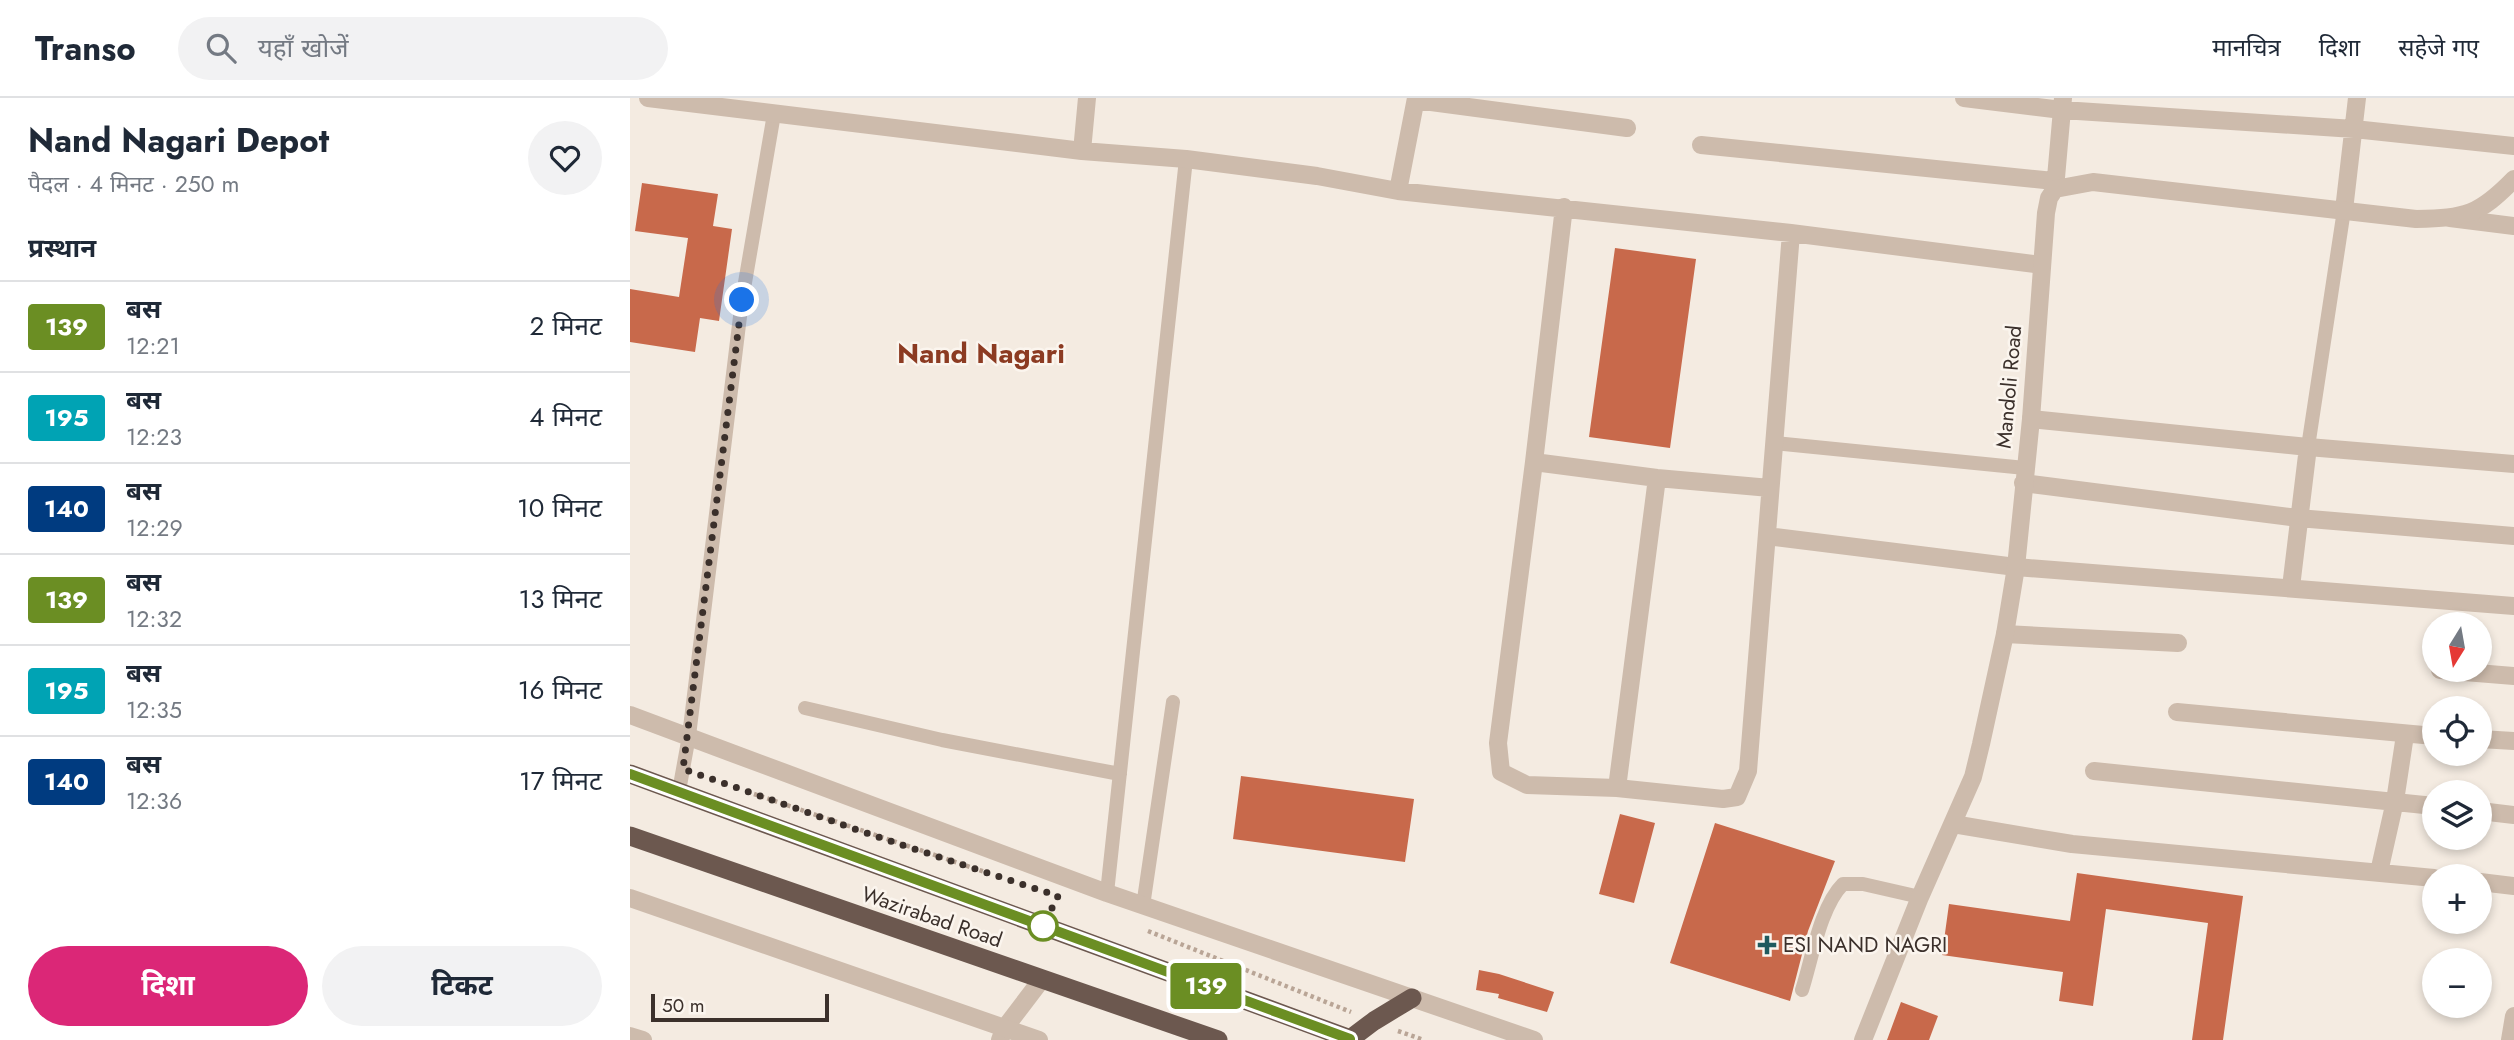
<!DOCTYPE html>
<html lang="hi">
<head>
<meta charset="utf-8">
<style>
	body { margin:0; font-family:Jost,"Noto Sans Devanagari",sans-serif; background:#f2f2f3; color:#1f2937; height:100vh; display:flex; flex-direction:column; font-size:26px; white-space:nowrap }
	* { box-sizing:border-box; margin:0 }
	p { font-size:23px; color:#747a83 }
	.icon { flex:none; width:38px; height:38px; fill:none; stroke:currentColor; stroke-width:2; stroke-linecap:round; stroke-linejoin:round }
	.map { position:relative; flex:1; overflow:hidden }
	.side { display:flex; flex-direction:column; background:#fff; width:630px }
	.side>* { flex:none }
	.badge { padding:0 14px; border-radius:5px; font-size:24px; line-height:46px }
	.needle { width:46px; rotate:191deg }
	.controls { position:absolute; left:1792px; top:514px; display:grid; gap:14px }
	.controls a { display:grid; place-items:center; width:70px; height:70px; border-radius:50%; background:#fff; box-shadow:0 4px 10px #0003; font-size:35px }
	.scale { position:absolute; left:21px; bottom:18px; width:178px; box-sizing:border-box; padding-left:7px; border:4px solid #3b302b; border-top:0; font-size:19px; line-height:24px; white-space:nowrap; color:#3b302b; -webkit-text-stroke:5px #fbf5ee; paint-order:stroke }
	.you { position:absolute; width:35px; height:35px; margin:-18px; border:5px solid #fff; border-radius:50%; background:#1a73e8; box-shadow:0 0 0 10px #1a73e833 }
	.map>.badge { position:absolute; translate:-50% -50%; box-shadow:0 0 0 4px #fff }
	h2 { padding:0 28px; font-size:26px; line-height:63px }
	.round { display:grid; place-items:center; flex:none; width:74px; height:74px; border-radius:37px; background:#f2f2f3 }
	.overview { display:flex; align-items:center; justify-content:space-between; height:119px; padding:0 28px }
	h1 { font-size:33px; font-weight:700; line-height:52px }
	.action { display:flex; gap:14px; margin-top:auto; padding:14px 28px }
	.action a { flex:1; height:80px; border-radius:42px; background:#db2777; color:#fff; font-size:28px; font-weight:700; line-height:80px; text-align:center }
	.action a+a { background:#f2f2f3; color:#1f2937 }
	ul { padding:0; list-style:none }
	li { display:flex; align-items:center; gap:21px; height:91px; padding:0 28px; border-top:2px solid #e0e1e3 }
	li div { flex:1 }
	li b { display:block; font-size:26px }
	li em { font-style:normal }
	li .badge { min-width:77px; font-weight:700; text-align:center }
	header { display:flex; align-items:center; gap:42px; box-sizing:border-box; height:98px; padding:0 35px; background:#fff; border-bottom:2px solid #e0e1e3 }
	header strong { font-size:33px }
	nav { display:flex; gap:38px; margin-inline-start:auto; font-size:24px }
	.search { width:490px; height:63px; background:#f2f2f3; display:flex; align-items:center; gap:18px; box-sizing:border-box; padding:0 24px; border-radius:38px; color:#747a83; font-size:26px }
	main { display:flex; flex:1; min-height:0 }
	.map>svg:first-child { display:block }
</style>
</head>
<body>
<header>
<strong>Transo</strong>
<div class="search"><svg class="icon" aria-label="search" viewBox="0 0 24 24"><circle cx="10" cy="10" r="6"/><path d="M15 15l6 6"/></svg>यहाँ खोजें</div>
<nav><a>मानचित्र</a><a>दिशा</a><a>सहेजे गए</a></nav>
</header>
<main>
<section class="side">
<div class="overview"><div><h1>Nand Nagari Depot</h1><p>पैदल · 4 मिनट · 250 m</p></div><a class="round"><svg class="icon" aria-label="heart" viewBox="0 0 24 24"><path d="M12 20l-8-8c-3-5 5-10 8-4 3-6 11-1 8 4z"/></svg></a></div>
<h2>प्रस्थान</h2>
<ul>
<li><span class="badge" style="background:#6b8e23;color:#fff">139</span><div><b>बस</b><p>12:21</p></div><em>2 मिनट</em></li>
<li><span class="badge" style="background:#00a3b4;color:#fff">195</span><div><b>बस</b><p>12:23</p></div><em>4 मिनट</em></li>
<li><span class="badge" style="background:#003b80;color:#fff">140</span><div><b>बस</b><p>12:29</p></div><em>10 मिनट</em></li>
<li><span class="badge" style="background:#6b8e23;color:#fff">139</span><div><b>बस</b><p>12:32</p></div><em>13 मिनट</em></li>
<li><span class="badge" style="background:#00a3b4;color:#fff">195</span><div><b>बस</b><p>12:35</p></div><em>16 मिनट</em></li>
<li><span class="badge" style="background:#003b80;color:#fff">140</span><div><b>बस</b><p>12:36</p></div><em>17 मिनट</em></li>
</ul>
<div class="action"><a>दिशा</a><a>टिकट</a></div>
</section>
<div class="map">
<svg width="1884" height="942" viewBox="0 0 1884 942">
	<rect width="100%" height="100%" fill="#f4ebe1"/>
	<path fill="#c8694b" d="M12 85 88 96 83 128 102 131 89 223 70 220 65 254 0 244V191L49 199 58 140 5 133Z
		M985 150 1066 161 1040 350 959 339Z
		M611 678 784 701 775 764 603 741Z
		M990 716 1025 725 1004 805 969 796Z
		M1085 725 1205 763 1178 833 1160 903 1040 865Z
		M1447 775 1613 798 1593 942H1562L1578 825 1476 811 1463 908 1429 903 1433 874 1312 857 1319 806 1440 823Z
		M849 872 869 876 924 894 917 914 868 900 869 896 846 892Z
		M1271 904 1308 918 1299 942H1257Z"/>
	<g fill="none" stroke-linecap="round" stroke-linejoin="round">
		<path stroke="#b9a596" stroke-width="4.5" stroke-dasharray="3.5 3.5" stroke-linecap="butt" d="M124 696 358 775
			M518 833 721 914
			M768 933 794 942"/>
		<path stroke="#cdbbac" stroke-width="14" d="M1144 345 1395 370
			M1678 349 1714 112
			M175 610 312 642 490 676
			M49 693 59 638 112 202 144 16
			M477 795 556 61
			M513 808 543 604
			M1172 892C1182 861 1190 809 1213 786H1233L1290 799"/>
		<path stroke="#cdbbac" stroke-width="18" d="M18 0 452 53 556 61 687 78 768 93 1161 135 1412 167
			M1334 0 1432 12 1724 31 1884 48
			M786 2 997 30
			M1071 47 1424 83
			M452 53 457 0
			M1425 91 1433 0
			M768 93 786 0
			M934 109 904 364 868 645 871 674 897 687 987 690 1093 701 1107 699 1118 673 1161 135
			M1714 112 1727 0
			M1820 120 1884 128
			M1401 321 1678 349 1884 366
			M904 364 1027 380 1140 390
			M1393 385 1668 420 1884 438
			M1137 438 1386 469 1884 508
			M1661 489 1678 349
			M1375 536 1548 545
			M1810 572 1884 578
			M1547 614 1804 638
			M1850 641 1884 643
			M1464 673 1804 708
			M987 690 1027 380
			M1850 713 1884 717
			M1323 726 1442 746 1804 780
			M1749 774 1765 703 1775 637
			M1850 784 1884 788
			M0 938 13 942
			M370 942 374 931 412 881
			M1880 942 1884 918"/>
		<path stroke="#cdbbac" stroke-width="18" d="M0 617 477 795 904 942
			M0 800 409 942
			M1233 942 1290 799 1343 679 1351 646 1375 536 1386 469 1401 321 1416 115 1419 100 1425 91 1463 84 1786 121C1836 120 1849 117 1884 81"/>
		<path stroke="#6c584f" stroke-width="19" d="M0 676 723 942
			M0 738 588 942
			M720 941 744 923 782 900"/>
	</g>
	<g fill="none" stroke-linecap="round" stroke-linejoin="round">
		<g stroke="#fff" stroke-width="16">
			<path id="line" d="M0 676 720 941"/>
		</g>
		<use href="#line" stroke="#6b8e23" stroke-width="10"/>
		<path stroke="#3b302b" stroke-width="7" stroke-dasharray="0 12.6" d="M112 202 53 671 245 738 428 798 413 828"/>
	</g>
	<circle fill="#fff" stroke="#6b8e23" stroke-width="3.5" cx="413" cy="828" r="14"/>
	<path fill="#1f5a5e" stroke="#fbf5ee" stroke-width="2.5" d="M1133.5 836.5h7v7h7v7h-7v7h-7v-7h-7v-7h7z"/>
	<g text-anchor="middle" stroke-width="5" stroke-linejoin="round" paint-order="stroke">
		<g font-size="21" fill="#3b302b" stroke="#fbf5ee">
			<text transform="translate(1379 289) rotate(-85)" y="7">Mandoli Road</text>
			<text transform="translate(302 819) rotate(19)" y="7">Wazirabad Road</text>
		</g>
		<g font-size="21" fill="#3b302b" stroke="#fbf5ee" text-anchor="start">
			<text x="1153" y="854">ESI NAND NAGRI</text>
		</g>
		<g font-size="28" font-weight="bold" fill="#8c3b22" stroke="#fbf5ee">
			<text x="351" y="265">Nand Nagari</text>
		</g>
	</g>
</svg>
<div class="controls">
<a><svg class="needle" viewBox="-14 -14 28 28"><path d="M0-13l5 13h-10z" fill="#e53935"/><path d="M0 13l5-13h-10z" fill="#747a83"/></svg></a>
<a><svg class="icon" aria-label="locate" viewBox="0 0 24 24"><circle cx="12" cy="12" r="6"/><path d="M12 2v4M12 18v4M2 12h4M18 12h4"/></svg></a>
<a><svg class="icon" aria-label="layers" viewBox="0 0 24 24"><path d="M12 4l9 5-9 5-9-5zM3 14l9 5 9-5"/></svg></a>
<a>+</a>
<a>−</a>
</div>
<div class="scale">50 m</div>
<div class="you" style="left:112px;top:202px"></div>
<b class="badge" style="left:576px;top:888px;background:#6b8e23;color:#fff">139</b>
</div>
</main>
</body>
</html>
